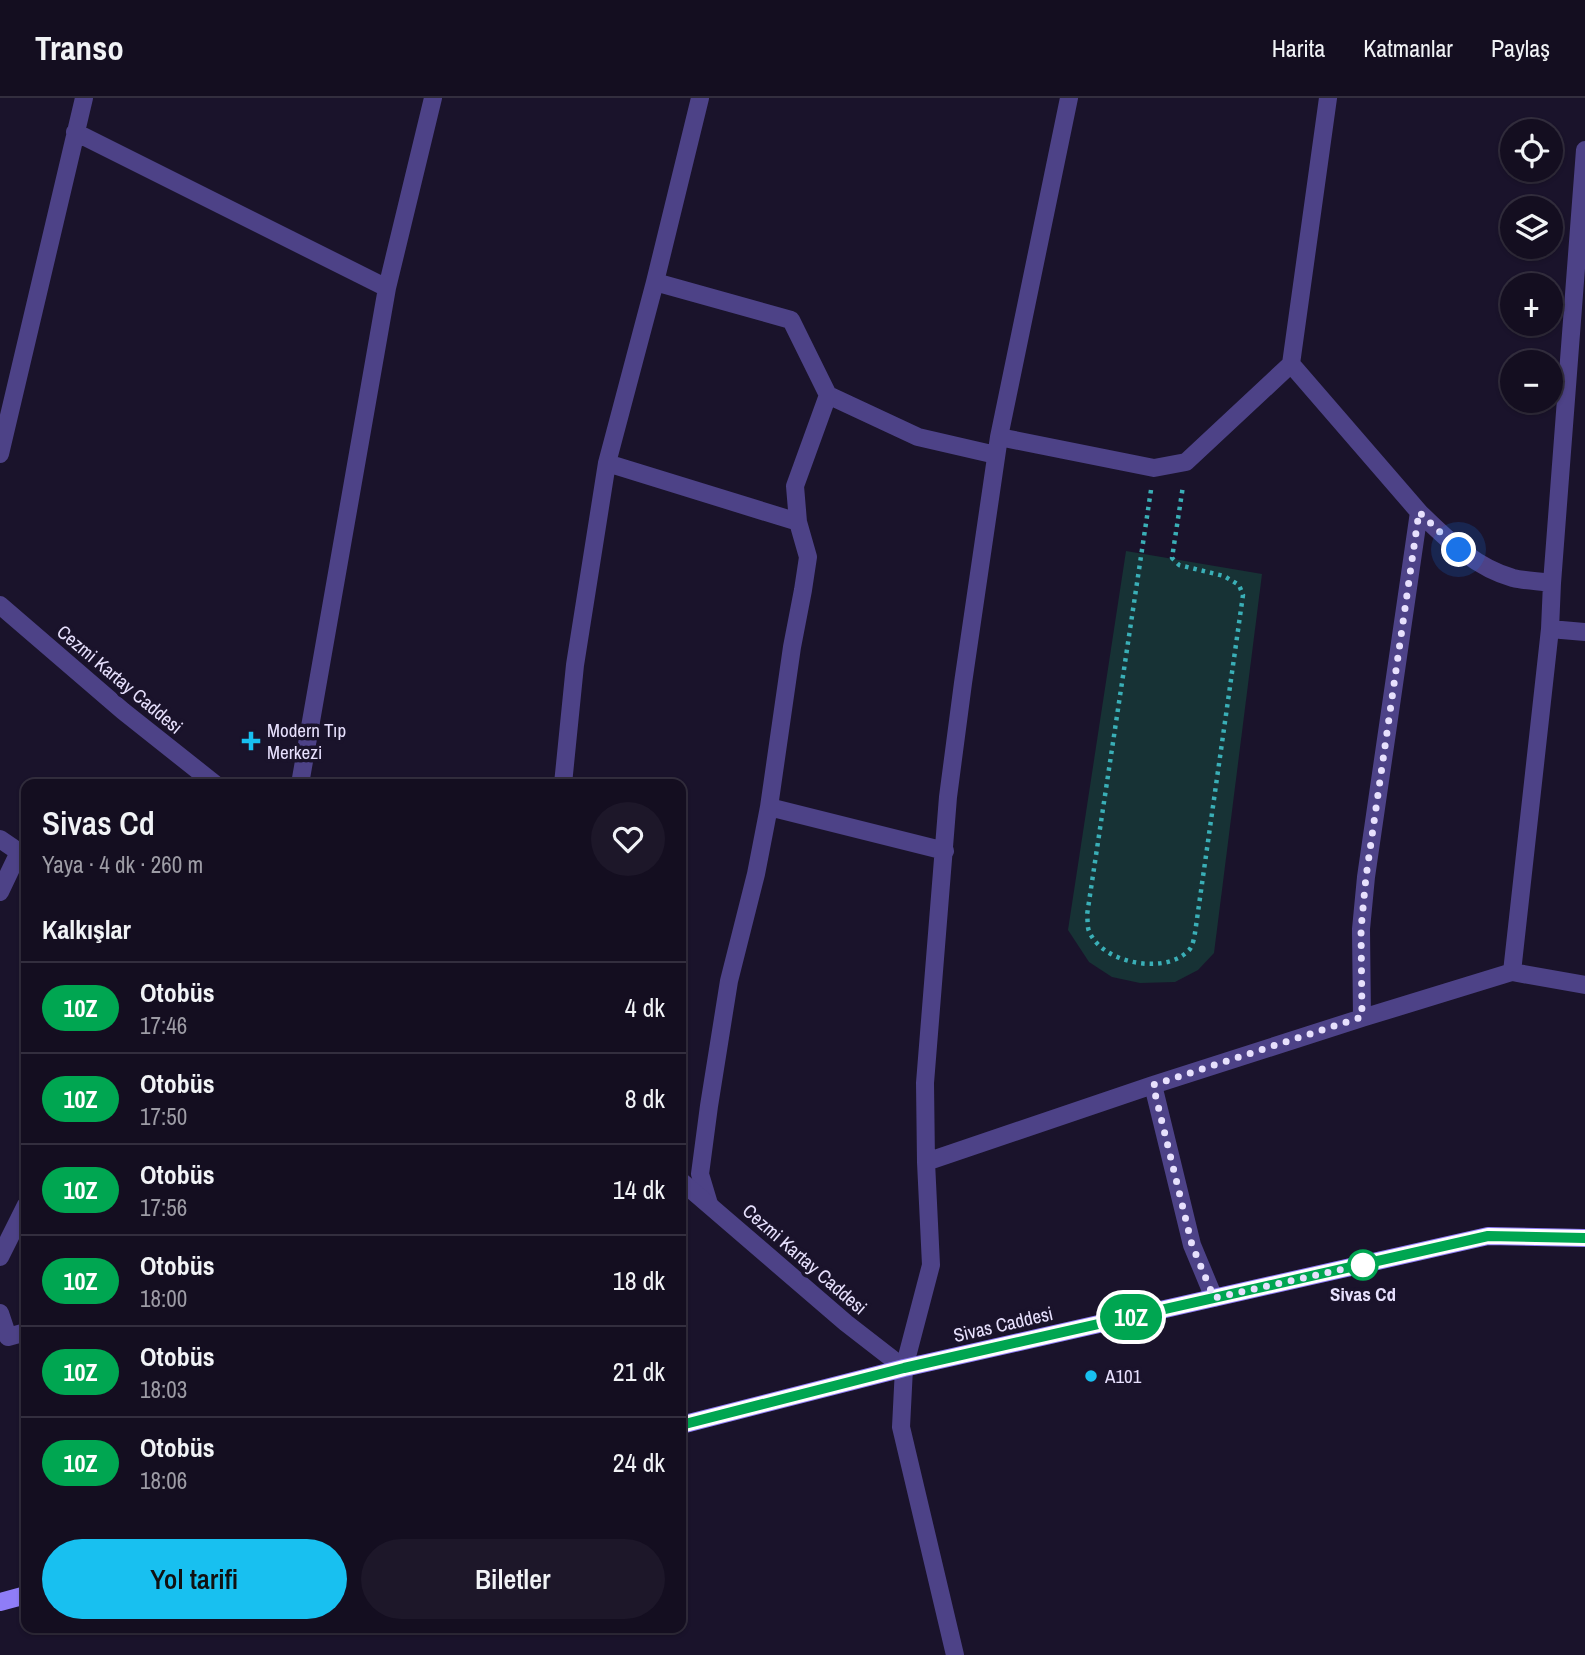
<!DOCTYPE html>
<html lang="tr">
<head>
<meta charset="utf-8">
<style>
	body { margin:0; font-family:"Archivo Narrow",sans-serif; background:#1d1729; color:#f1f3f6; height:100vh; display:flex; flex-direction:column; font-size:26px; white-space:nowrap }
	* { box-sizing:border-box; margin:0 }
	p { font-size:23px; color:#9d9ca5 }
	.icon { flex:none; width:38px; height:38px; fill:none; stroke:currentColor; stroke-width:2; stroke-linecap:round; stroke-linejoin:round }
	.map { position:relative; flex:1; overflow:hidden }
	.details { position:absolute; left:21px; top:681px; width:665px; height:854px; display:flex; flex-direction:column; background:#140e20; border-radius:14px; box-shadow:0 2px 5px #0004,0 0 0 2px #332e3e }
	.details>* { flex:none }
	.badge { padding:0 14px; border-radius:23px; font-size:24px; line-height:46px }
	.buttons { position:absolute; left:1500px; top:21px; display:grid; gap:14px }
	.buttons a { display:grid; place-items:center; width:63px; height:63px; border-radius:50%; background:#140e20; box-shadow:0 2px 5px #0004,0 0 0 2px #332e3e; font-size:35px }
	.you { position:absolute; width:35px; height:35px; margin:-18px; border:5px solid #fff; border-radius:50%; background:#1a73e8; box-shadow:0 0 0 10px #1a73e833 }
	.map>.badge { position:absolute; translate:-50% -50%; box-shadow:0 0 0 4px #fff }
	h2 { padding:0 21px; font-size:26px; line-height:63px }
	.round { display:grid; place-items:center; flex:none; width:74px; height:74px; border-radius:37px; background:#1d1729 }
	.summary { display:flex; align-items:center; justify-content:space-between; height:119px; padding:0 21px }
	h1 { font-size:33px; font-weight:600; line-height:52px }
	.cta { display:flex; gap:14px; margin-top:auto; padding:14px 21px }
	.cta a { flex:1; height:80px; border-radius:42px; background:#18c0f0; color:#111; font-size:28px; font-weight:600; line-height:80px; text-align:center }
	.cta a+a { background:#1d1729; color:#f1f3f6 }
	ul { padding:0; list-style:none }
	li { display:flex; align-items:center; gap:21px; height:91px; padding:0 21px; border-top:2px solid #332e3e }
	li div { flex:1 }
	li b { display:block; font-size:26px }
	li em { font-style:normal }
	li .badge { min-width:77px; font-weight:700; text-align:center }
	header { display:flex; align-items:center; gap:42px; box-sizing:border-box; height:98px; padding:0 35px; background:#140e20; border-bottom:2px solid #332e3e }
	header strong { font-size:33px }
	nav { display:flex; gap:38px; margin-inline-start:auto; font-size:24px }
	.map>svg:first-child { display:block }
</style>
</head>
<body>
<header>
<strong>Transo</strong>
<nav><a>Harita</a><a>Katmanlar</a><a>Paylaş</a></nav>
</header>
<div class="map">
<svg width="1585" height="1557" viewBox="0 0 1585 1557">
	<rect width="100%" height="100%" fill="#1a132b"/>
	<path fill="#173235" d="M1126 453 1262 476 1214 855 1198 872 1175 884 1140 885 1112 879 1089 864 1068 832Z"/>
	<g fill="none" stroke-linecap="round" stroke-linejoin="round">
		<path stroke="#3aafb7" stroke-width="4.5" stroke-dasharray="3.5 5" stroke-linecap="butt" d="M1151 392 1087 817C1088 822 1087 829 1089 833 1102 866 1167 878 1190 851 1193 847 1194 840 1195 835L1243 497 1239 487 1224 478 1179 467 1172 460 1183 388"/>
		<path stroke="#4d4287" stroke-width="18" d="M75 34 387 190 300 686
			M655 184 791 222 828 297
			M387 190 433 0
			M1291 266 1419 414 1366 779 1361 831 1362 920 1512 874 1585 887
			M999 339 1154 370 1186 364 1291 266 1328 0
			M0 356 84 0
			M607 365 798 424
			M1419 414C1447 441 1474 469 1513 480 1525 483 1539 483 1552 485
			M1550 531 1585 534
			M563 686 575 567 607 365 655 184 700 0
			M769 709 945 753
			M0 741 19 754 0 794
			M1512 874 1550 531 1552 485 1585 52
			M1153 987 1192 1147 1214 1200
			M926 1064 1153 987 1362 920
			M709 1106 700 1076 709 1008 729 883 756 776 769 709 792 549 803 492 808 459 798 424 795 388 828 297 918 339 996 357
			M0 1159 26 1107
			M0 1215 8 1239 26 1234
			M955 1557 901 1329 904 1270 931 1167 926 1064 925 985 948 699 963 585 999 339 1069 0"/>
		<path stroke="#4d4287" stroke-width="18" d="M0 507 123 613 215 686
			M681 1083 846 1225 904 1270"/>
		<path stroke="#8f7df7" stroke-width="18" d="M681 1327 904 1270 1488 1138 1585 1140
			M0 1504 26 1497"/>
	</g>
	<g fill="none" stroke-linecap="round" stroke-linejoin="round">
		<g stroke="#fff" stroke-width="16">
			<path id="line" d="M681 1327 904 1270 1488 1138 1585 1140"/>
		</g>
		<use href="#line" stroke="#00a651" stroke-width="10"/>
		<path stroke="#e7e0fd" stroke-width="7" stroke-dasharray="0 12.6" d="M1363 1167 1370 1165 1214 1200 1192 1147 1153 987 1362 919 1361 831 1366 779 1419 414 1459 452"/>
	</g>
	<g fill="#18c0f0" stroke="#1a132b" stroke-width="2.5">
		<path d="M247.5 632.5h7v7h7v7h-7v7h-7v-7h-7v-7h7z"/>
		<circle cx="1091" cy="1278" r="7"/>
	</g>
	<circle fill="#fff" stroke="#00a651" stroke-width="3.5" cx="1363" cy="1167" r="14"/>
	<g text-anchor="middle" stroke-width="7" stroke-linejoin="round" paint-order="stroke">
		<g font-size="19" fill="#e7e0fd" stroke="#1a132b">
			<text transform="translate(120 581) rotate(40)" y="7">Cezmi Kartay Caddesi</text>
			<text transform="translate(805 1161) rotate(41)" y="7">Cezmi Kartay Caddesi</text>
			<text transform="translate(1003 1226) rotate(-13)" y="7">Sivas Caddesi</text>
		</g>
		<g font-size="19" fill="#e7e0fd" stroke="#1a132b" text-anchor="start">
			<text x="267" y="639">Modern Tıp<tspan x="267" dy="22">Merkezi</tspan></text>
			<text x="1105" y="1285">A101</text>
		</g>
		<g font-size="19" font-weight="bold" fill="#e7e0fd" stroke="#1a132b">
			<text x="1363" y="1203">Sivas Cd</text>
		</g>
	</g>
</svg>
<div class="buttons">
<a><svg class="icon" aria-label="locate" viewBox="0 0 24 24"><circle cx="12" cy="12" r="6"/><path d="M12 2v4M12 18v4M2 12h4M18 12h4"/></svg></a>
<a><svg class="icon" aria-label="layers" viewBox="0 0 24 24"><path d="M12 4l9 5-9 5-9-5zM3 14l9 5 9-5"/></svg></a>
<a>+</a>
<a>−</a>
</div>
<div class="you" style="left:1459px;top:452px"></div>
<b class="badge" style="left:1131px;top:1219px;background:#00a651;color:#fff">10Z</b>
<section class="details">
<div class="summary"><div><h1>Sivas Cd</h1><p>Yaya · 4 dk · 260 m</p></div><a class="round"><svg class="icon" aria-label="heart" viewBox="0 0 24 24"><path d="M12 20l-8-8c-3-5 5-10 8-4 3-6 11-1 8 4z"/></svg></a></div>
<h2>Kalkışlar</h2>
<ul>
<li><span class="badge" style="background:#00a651;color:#fff">10Z</span><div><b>Otobüs</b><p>17:46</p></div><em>4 dk</em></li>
<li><span class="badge" style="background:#00a651;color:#fff">10Z</span><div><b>Otobüs</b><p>17:50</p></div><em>8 dk</em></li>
<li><span class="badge" style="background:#00a651;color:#fff">10Z</span><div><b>Otobüs</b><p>17:56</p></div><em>14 dk</em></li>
<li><span class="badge" style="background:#00a651;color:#fff">10Z</span><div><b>Otobüs</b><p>18:00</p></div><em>18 dk</em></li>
<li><span class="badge" style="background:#00a651;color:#fff">10Z</span><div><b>Otobüs</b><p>18:03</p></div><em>21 dk</em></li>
<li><span class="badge" style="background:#00a651;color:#fff">10Z</span><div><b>Otobüs</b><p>18:06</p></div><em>24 dk</em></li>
</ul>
<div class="cta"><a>Yol tarifi</a><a>Biletler</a></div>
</section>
</div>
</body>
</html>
